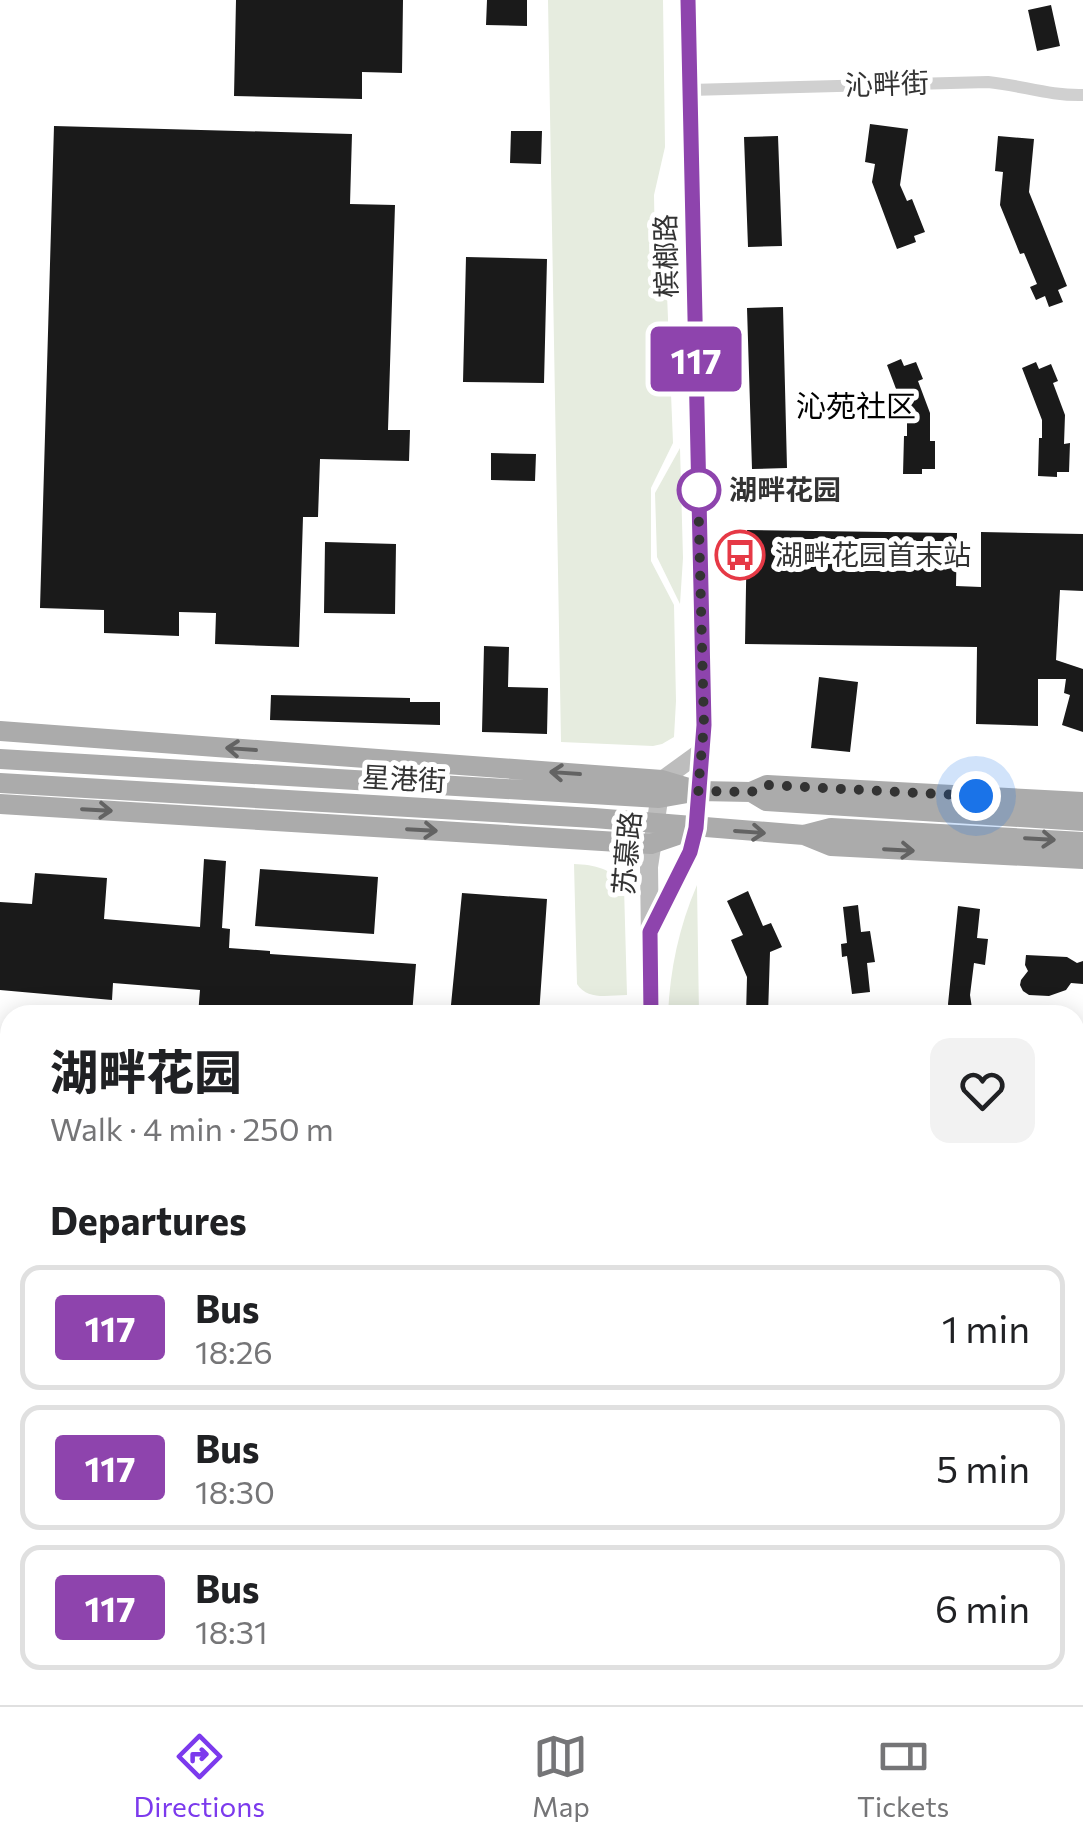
<!DOCTYPE html>
<html lang="en">
<head>
<meta charset="utf-8">
<style>
	body { margin:0; font-family:Commissioner,"Noto Sans SC",sans-serif; background:#f2f2f2; color:#202124; height:100vh; display:flex; flex-direction:column; font-size:38px; white-space:nowrap }
	* { box-sizing:border-box; margin:0 }
	p { font-size:32px; color:#757577 }
	.icon { flex:none; width:55px; height:55px; fill:none; stroke:currentColor; stroke-width:2; stroke-linecap:round; stroke-linejoin:round }
	.map { position:relative; flex:1; overflow:hidden }
	.panel { position:absolute; left:0px; top:1005px; width:1085px; height:700px; display:flex; flex-direction:column; background:#fff; border-radius:30px 30px 0 0; box-shadow:0 5px 25px #0003 }
	.panel>* { flex:none }
	.badge { padding:0 20px; border-radius:8px; font-size:35px; line-height:65px }
	.you { position:absolute; width:50px; height:50px; margin:-25px; border:8px solid #fff; border-radius:50%; background:#1a73e8; box-shadow:0 0 0 15px #1a73e833 }
	.map>.badge { position:absolute; translate:-50% -50%; box-shadow:0 0 0 5px #fff }
	h2 { padding:0 50px; font-size:38px; line-height:90px }
	.round { display:grid; place-items:center; flex:none; width:105px; height:105px; border-radius:20px; background:#f2f2f2 }
	.headline { display:flex; align-items:center; justify-content:space-between; height:170px; padding:0 50px }
	h1 { font-size:48px; font-weight:800; line-height:75px }
	ul { padding:0; list-style:none }
	li { display:flex; align-items:center; gap:30px; height:125px; margin:0 20px 15px; padding:0 30px; border:5px solid #e0e0e0; border-radius:20px }
	li div { flex:1 }
	li b { display:block; font-size:38px }
	li em { font-style:normal }
	li .badge { min-width:110px; font-weight:700; text-align:center }
	.tab-bar { display:flex; justify-content:space-around; align-items:center; height:140px; border-top:2px solid #e0e0e0; background:#fff; font-size:28px; color:#757577 }
	.tab-bar a { display:grid; justify-items:center; gap:5px }
	.tab-bar .selected { color:#7c3aed }
	.map>svg:first-child { display:block }
</style>
</head>
<body>
<div class="map">
<svg width="1083" height="1705" viewBox="0 0 1083 1705">
	<rect width="100%" height="100%" fill="#fff"/>
	<path fill="#e6ecdf" d="M548 0H663L665 147 654 195 655 252 667 294 673 443 651 488V561L674 605 676 701 674 737 662 744 653 746 561 742Z
		M680 448 683 558 680 604 657 557 655 493Z
		M574 864C595 865 612 868 624 887L627 995C609 995 588 1001 577 984Z
		M697 885 699 1015H668C670 969 679 927 697 885Z
		M597 1695H712V1705H597Z"/>
	<path fill="#1a1a1a" d="M236 0H403L402 73 362 72V99L234 96Z
		M487 0H527V26L486 25Z
		M1051 5 1060 46 1037 51 1028 10Z
		M870 124 908 129 900 185 907 201 912 199 925 232 914 236 916 242 897 249 872 182 875 164 865 162Z
		M54 126 352 134 350 204 395 205 388 430H410L409 461 320 459 318 517H303L299 647 215 644 216 613 179 612V636L104 633V610L40 608Z
		M511 131H542L541 164 510 163Z
		M778 136 782 246 748 247 744 137Z
		M998 136 1034 139 1029 192 1067 286 1058 290 1063 302 1049 307 1045 296 1036 300 1030 287 1037 284 1024 253 1020 254 1000 205 1003 172 995 171Z
		M466 257 547 259 544 383 463 382Z
		M783 307 787 468 752 469 747 308Z
		M901 359 904 366 916 362 923 379 918 381 930 413V441H935V469H922V474H903L904 436H907V418L887 365Z
		M1036 362 1039 369 1051 364 1058 381 1053 383 1065 415 1064 444 1070 443 1069 472H1057V477L1038 476 1039 438H1042V420L1022 368Z
		M491 453 536 454 535 481 491 480Z
		M747 530 957 533 956 586 981 587V532L1083 534V591L1060 590 1056 660 1083 669V732L1062 725 1070 695 1064 693 1066 679H1038V726L976 724 977 647 745 644Z
		M325 542 396 544 395 614 324 613Z
		M484 646 509 647 508 687 548 688 547 734 482 732Z
		M819 677 858 682 850 752 811 748Z
		M271 695 410 698V702H440V725L270 720Z
		M204 859 226 861 222 928 230 929 229 948 270 951V954L416 964 412 1015H198L200 990 113 983 112 1000 0 990V902L32 904 35 873 107 878 104 919 200 927Z
		M260 869 378 877 374 934 255 926Z
		M748 891 763 926 771 923 782 947 770 952 768 1015H746L747 977 731 940 743 935 727 901Z
		M462 893 547 899 539 1015H450Z
		M858 905 861 932 870 931 875 962 867 963 870 992 852 994 847 956 842 957 841 944 847 943 843 907Z
		M958 906 980 909 977 938 988 939 985 965 974 963 970 995 973 1015H950L948 1004Z
		M1026 955 1067 957 1077 963 1083 961V984L1071 983 1066 990 1049 996 1029 995 1023 991 1020 985 1021 980 1028 971 1025 965Z"/>
	<g fill="none" stroke-linecap="round" stroke-linejoin="round">
		<path stroke="#d0d0d0" stroke-width="12" d="M690 90 988 82C1020 85 1050 96 1083 95
			M1075 1394 1083 1390
			M1075 1653 1083 1658"/>
		<path stroke="#bdbdbd" stroke-width="18" d="M650 932 690 852 696 828 704 725 688 0
			M651 1015 649 867 662 780 702 751
			M738 1695V1705"/>
		<path stroke="#ababab" stroke-width="20" d="M0 731 662 780 692 789
			M0 759 659 798 699 791 751 792 767 785 1083 802
			M0 783 594 818 804 835 831 846 1083 859
			M751 792 766 801 1083 821
			M0 804 651 844 689 831
			M804 835 831 828 1083 842"/>
	</g>
	<defs><path id="oneway-shaft" d="M-6 0H5M1.5-3L5.5 0L1.5 3" fill="none" stroke-width="1.6" stroke-linecap="round" stroke-linejoin="round" transform="scale(2.5)"/></defs>
	<g stroke="#636363">
		<use href="#oneway-shaft" transform="translate(241 749) rotate(-176)"/>
		<use href="#oneway-shaft" transform="translate(565 773) rotate(-176)"/>
		<use href="#oneway-shaft" transform="translate(97 810) rotate(3)"/>
		<use href="#oneway-shaft" transform="translate(422 830) rotate(3)"/>
		<use href="#oneway-shaft" transform="translate(750 832) rotate(4)"/>
		<use href="#oneway-shaft" transform="translate(1040 839) rotate(3)"/>
		<use href="#oneway-shaft" transform="translate(899 850) rotate(3)"/>
	</g>
	<g fill="none" stroke-linecap="round" stroke-linejoin="round">
		<g stroke="#fff" stroke-width="22">
			<path id="line" d="M651 1015 650 932 690 852 696 828 704 725 688 0"/>
		</g>
		<use href="#line" stroke="#8e44ad" stroke-width="15"/>
		<path stroke="#333" stroke-width="10" stroke-dasharray="0 18" d="M699 490 698 488 704 725 698 791 751 792 767 785 976 796"/>
	</g>
	<defs>
		<g id="bus-ring" transform="scale(2.5)"><circle r="9.5" fill="#fff" stroke="#e63946" stroke-width="1.5"/><path d="M-5-6H5V4H4V6H2V4H-2V6H-4V4H-5ZM-3.5-4V0h7V-4ZM-3.5 1.2v1.5H-2V1.2ZM2 1.2v1.5H3.5V1.2Z" fill="#e63946"/></g>
	</defs>
	<g fill-rule="evenodd">
		<use href="#bus-ring" x="740" y="555"/>
	</g>
	<circle fill="#fff" stroke="#8e44ad" stroke-width="5" cx="699" cy="490" r="20"/>
	<g text-anchor="middle" stroke-width="10" stroke-linejoin="round" paint-order="stroke">
		<g font-size="28" fill="#333" stroke="#fff">
			<text transform="translate(887 84) rotate(-2)" y="10">沁畔街</text>
			<text transform="translate(666 256) rotate(-91)" y="10">槟榔路</text>
			<text transform="translate(404 779) rotate(3)" y="10">星港街</text>
			<text transform="translate(627 853) rotate(-85)" y="10">苏慕路</text>
		</g>
		<g font-size="28" font-weight="bold" fill="#333" stroke="#fff" text-anchor="start">
			<text x="729" y="500">湖畔花园</text>
		</g>
		<g font-size="28" fill="#333" stroke="#fff" text-anchor="start">
			<text x="775" y="565">湖畔花园首末站</text>
		</g>
		<g font-size="30" fill="#000" stroke="#fff">
			<text x="856" y="417">沁苑社区</text>
		</g>
	</g>
</svg>
<div class="you" style="left:976px;top:796px"></div>
<b class="badge" style="left:696px;top:359px;background:#8e44ad;color:#fff">117</b>
<section class="panel">
<div class="headline"><div><h1>湖畔花园</h1><p>Walk · 4 min · 250 m</p></div><a class="round"><svg class="icon" aria-label="heart" viewBox="0 0 24 24"><path d="M12 20l-8-8c-3-5 5-10 8-4 3-6 11-1 8 4z"/></svg></a></div>
<h2>Departures</h2>
<ul>
<li><span class="badge" style="background:#8e44ad;color:#fff">117</span><div><b>Bus</b><p>18:26</p></div><em>1 min</em></li>
<li><span class="badge" style="background:#8e44ad;color:#fff">117</span><div><b>Bus</b><p>18:30</p></div><em>5 min</em></li>
<li><span class="badge" style="background:#8e44ad;color:#fff">117</span><div><b>Bus</b><p>18:31</p></div><em>6 min</em></li>
</ul>
</section>
</div>
<nav class="tab-bar">
<a class="selected"><svg class="icon" aria-label="directions" viewBox="0 0 24 24"><path d="M12 3l9 9-9 9-9-9zM9 14v-3h6M13 9l2 2-2 2"/></svg>Directions</a>
<a><svg class="icon" aria-label="map" viewBox="0 0 24 24"><path d="M3 6l6-2 6 2 6-2v14l-6 2-6-2-6 2zM9 4v14M15 6v14"/></svg>Map</a>
<a><svg class="icon" aria-label="tickets" viewBox="0 0 24 24"><path d="M3 7h18v10H3zM15 7v10"/></svg>Tickets</a>
</nav>
</body>
</html>
